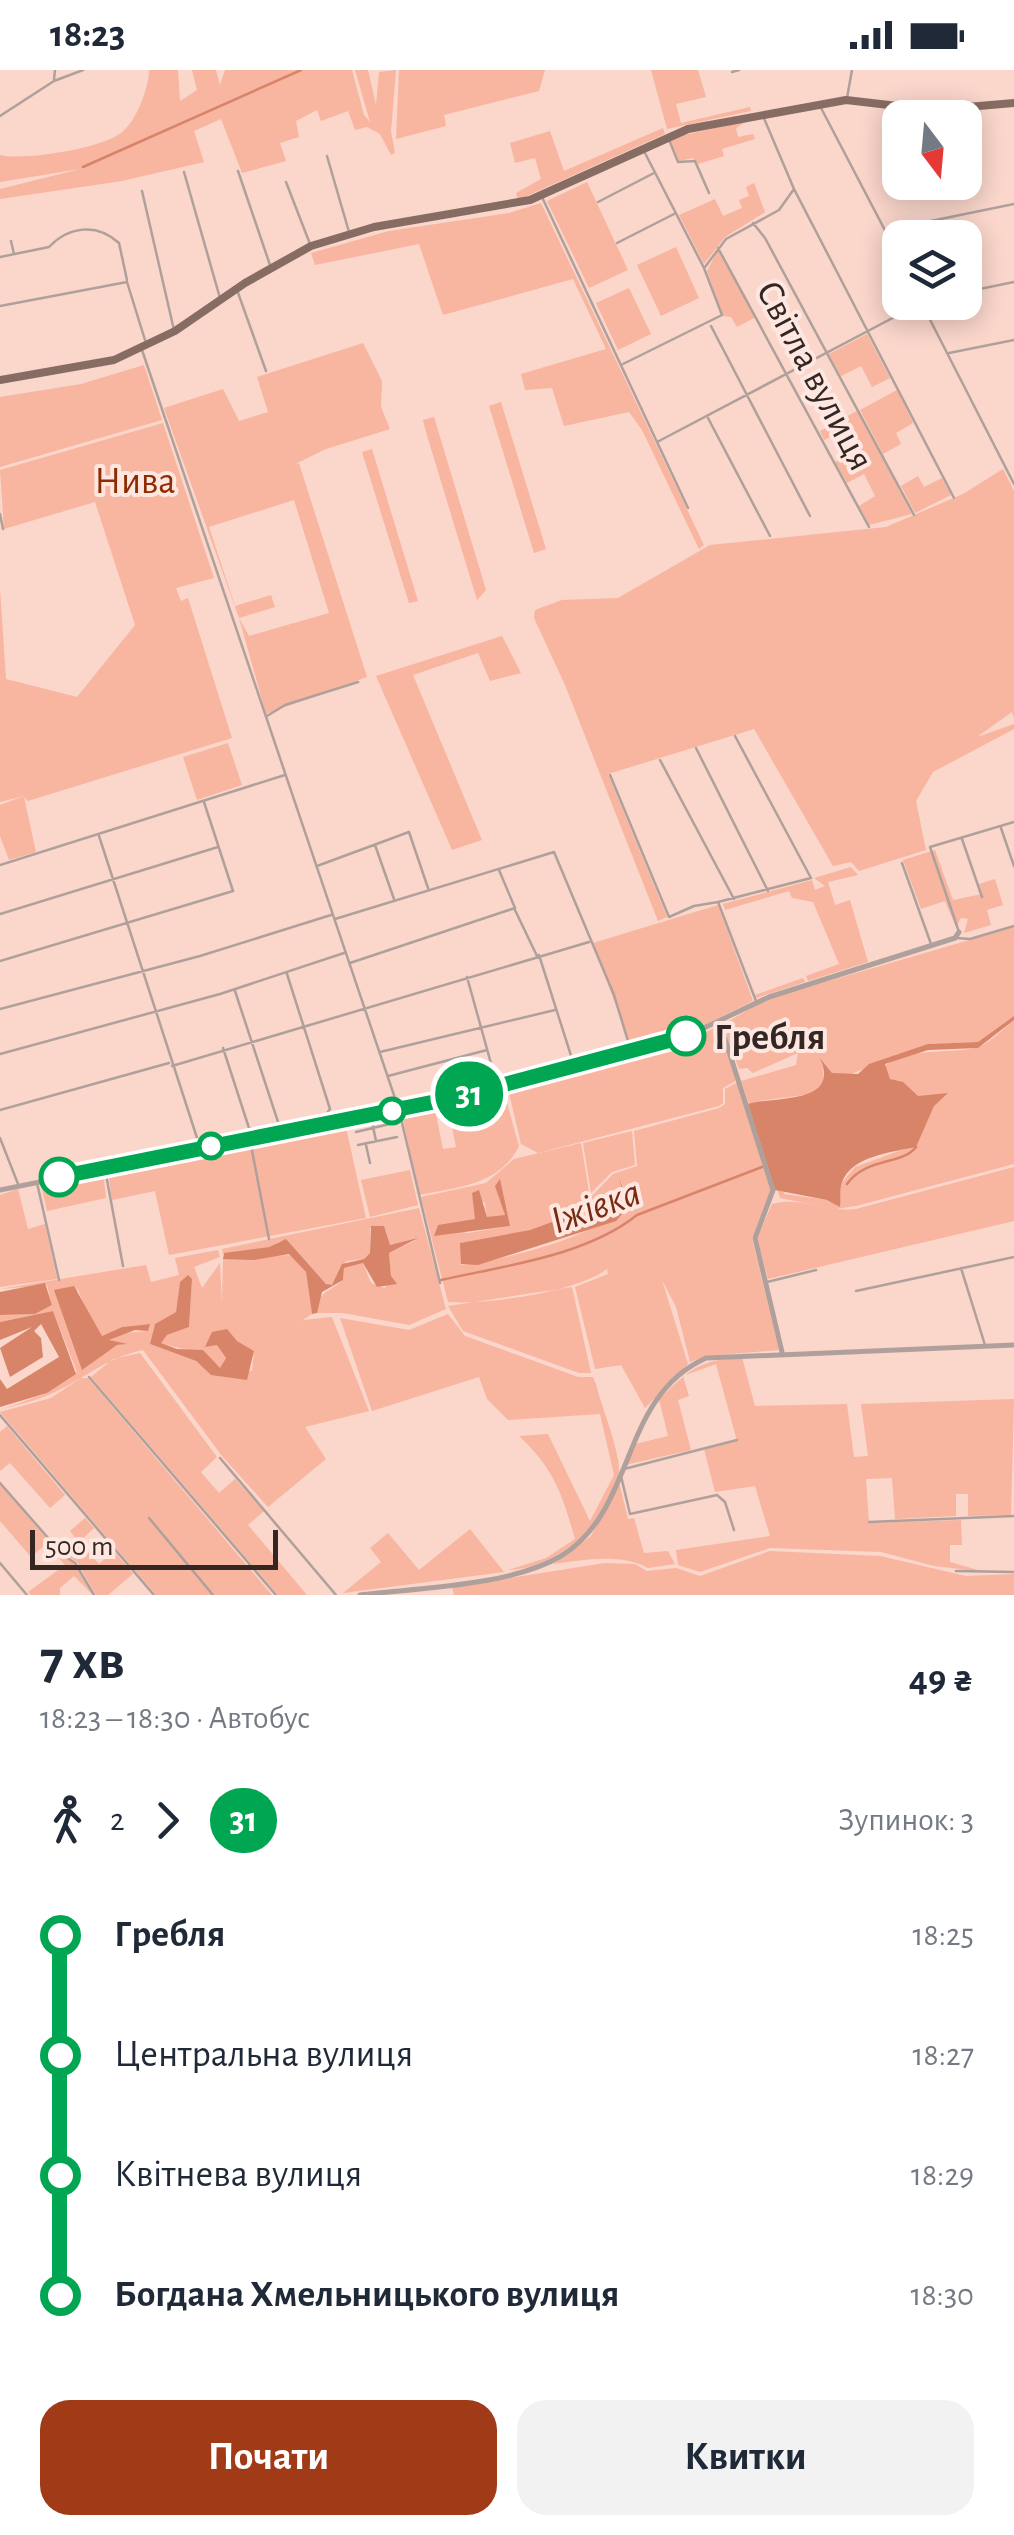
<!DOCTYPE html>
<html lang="uk">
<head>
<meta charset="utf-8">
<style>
	body { margin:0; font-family:"Alegreya Sans",sans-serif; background:#f2f2f3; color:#1f2937; height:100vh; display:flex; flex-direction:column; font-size:38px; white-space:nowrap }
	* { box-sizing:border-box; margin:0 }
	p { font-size:32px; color:#747a83 }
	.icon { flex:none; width:55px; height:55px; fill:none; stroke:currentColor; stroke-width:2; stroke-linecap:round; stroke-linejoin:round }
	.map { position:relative; height:1525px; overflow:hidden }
	.sheet { display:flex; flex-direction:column; background:#fff; flex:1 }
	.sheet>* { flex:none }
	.badge { padding:0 20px; border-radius:32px; font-size:35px; line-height:65px }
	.needle { width:65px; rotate:164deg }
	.controls { position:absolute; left:882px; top:30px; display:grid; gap:20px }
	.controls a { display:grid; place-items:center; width:100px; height:100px; border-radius:20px; background:#fff; box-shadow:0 5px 25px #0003; font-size:50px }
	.scale { position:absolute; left:30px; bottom:25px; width:248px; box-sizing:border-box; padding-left:10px; border:5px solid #342723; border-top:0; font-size:28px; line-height:35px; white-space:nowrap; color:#342723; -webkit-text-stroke:8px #fde7e0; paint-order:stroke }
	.map>.badge { position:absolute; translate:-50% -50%; box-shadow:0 0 0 5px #fff }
	.legs { display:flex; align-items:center; gap:15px; height:110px; padding:0 40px; font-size:32px }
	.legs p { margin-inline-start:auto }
	.summary { display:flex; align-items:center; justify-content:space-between; height:170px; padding:0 40px }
	h1 { font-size:55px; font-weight:700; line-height:75px }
	.button { display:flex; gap:20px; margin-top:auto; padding:20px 40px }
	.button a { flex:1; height:115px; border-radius:30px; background:#a13a16; color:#fff; font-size:40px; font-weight:700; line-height:115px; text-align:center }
	.button a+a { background:#f2f2f3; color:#1f2937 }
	ul { padding:0 40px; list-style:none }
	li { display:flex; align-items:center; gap:35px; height:120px; font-size:38px }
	li i { display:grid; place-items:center; width:15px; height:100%; margin:0 12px; background:currentColor }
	li i::after { content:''; width:25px; height:25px; margin:-12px; border:8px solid; border-radius:50%; background:#fff }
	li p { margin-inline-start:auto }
	li:first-child i { background:linear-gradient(#0000 50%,currentColor 0) }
	li:last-child i { background:linear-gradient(currentColor 50%,#0000 0) }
	.status { display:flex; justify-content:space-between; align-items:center; height:70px; padding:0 50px; background:#fff; direction:ltr }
	.status svg { height:28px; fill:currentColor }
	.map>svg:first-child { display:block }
</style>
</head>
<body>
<div class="status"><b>18:23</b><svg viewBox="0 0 49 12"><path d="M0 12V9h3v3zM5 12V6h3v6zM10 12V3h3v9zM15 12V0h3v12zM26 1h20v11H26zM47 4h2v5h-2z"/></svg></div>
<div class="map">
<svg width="1014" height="1525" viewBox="0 0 1014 1525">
	<rect width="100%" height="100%" fill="#fad6cb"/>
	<path fill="#f8b5a0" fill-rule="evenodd" d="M149 0H178L180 31 197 20 192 0H216L220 15 225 0H352L364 45 370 52 355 0H368L376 35 379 2 396 0 391 61 395 83 391 85 380 64 367 57 355 60 348 41 321 51 317 40 296 51 299 67 280 73 286 91 242 103 221 49 194 61 204 92 122 111 0 129V119L80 99 0 112V85C25 91 102 78 121 63 136 52 149 18 149 0Z
		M399 0H545L539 21 444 45 446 56 396 69Z
		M651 0H698L706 27 676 34 681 53 750 37 751 41 667 59Z
		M747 51 736 58 738 67 753 64 755 69 722 79 724 86 698 94 693 88 679 91 670 68Z
		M663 58 665 64 518 130 516 123 541 109 535 88 515 93 510 73 550 61 564 101Z
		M587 112 628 200 589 218 547 131Z
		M754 113 765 142 725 167 704 194 679 145 715 129 723 146 742 138 739 130 749 126 746 117Z
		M541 133 704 475 699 479 642 360 629 342 564 356 552 318 525 320 521 304 606 279 573 209 443 245 419 174 315 195 311 183 389 161 509 143Z
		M676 177 699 228 661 246 637 195Z
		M718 180 756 247 737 257 731 247 723 246 707 201Z
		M629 218 651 264 618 280 596 233Z
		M867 264 890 308 872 317 861 296 841 306 829 284Z
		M363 273 382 311 381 337 390 359 326 379 293 395 299 393 367 607 266 644 239 548 164 338 223 319 239 351 268 342 257 307ZM294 430 329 543 249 566 239 548 275 537 271 525 235 536 209 457Z
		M144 295 162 350 0 397V327L81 314Z
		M897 320 913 353 896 363 901 374 883 384 860 340Z
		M501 332 546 479 534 483 489 336Z
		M857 341 912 444 869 455 859 436 875 426 864 404 847 413 835 392 852 382 841 362 824 370 820 361Z
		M434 347 486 520 477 530 426 362 423 350Z
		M163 353 214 508 176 518 181 531 188 528 232 668 28 731 24 727 36 782 9 790 0 766V735L24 726 0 732V518L6 609 77 627 135 555 95 432 4 459 0 400Z
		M372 379 418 531 409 533 362 382Z
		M1003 399 1014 421V648L1012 642 977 667 1014 654V659L933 702 916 731 926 780 859 801 851 792 833 796 754 659 608 704 667 847 658 851 565 615 534 548 535 540 562 530 618 528 710 475 886 457 963 424Z
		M918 406 924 417 942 408 951 425 915 443 901 416Z
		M502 566 521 603 490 611 478 583 413 605 482 770 452 780 376 606Z
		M228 673 242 715 197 730 183 687Z
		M935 780 953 830 982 824 979 814 995 809 1003 835 987 840 991 855 964 863 968 849 961 848 956 857 945 831 921 839 903 790Z
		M851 797 858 805 828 812 835 835 850 830 868 892 808 911 806 906 839 894 813 832 792 828 789 821 725 840 755 925 803 908 805 912 756 928 723 834 812 810 815 820 825 816 814 808Z
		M718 835 753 931 692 961 631 977 593 873Z
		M1014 857V946L978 972 928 974 846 1006 832 1003 822 990 824 1013 812 1024 759 1031 784 1124 827 1130 855 1097 904 1079 876 1004C902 975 941 985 975 978 988 975 1003 959 1014 950V1094L856 1136 835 1139 780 1128 741 1011 796 995 798 983 753 1003 747 998 739 999 722 955 767 929Z
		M719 956 737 1010 723 1018V1033L719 1036 538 1083 521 1074 508 1019 688 970Z
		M738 1012 771 1120 752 1168 779 1280 706 1286 690 1292 676 1237 662 1210 688 1294 645 1338 621 1295 595 1299 575 1217 608 1204 607 1199C577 1222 486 1235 448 1232L421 1127 486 1113 514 1089 581 1073 590 1128 613 1104 637 1096 634 1061 719 1038 725 1034V1019ZM620 1108 629 1132C602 1166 505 1190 461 1195V1173L530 1160 572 1144 588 1145 623 1124ZM498 1114 510 1156 468 1163 437 1157 476 1149 472 1123 485 1133 487 1148 505 1146Z
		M503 1019 519 1076C500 1115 458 1117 419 1125L402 1044 434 1035 443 1079 456 1077 447 1032Z
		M345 1053 366 1148 169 1185 155 1121 112 1130 108 1100Z
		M632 1061 635 1095 612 1102 591 1123 583 1073Z
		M1014 1097V1151L768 1209 757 1168 772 1134C801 1126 827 1143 856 1139Z
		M410 1100 418 1135 370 1147 361 1110Z
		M103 1102 106 1128 47 1141 41 1115Z
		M18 1119 28 1159 45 1154 57 1209 0 1217V1125Z
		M419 1138 446 1239 409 1255 343 1243H317C317 1221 329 1223 343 1210L344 1198 363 1193 371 1213 385 1218 391 1206 389 1183 416 1170 389 1175 386 1161 370 1158V1183L364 1189 346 1191 336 1212 329 1216 280 1171 269 1177 223 1184 222 1179Z
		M218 1180 220 1187 194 1197 202 1218 220 1193 222 1233 223 1189 291 1185 306 1202 312 1244 262 1276 303 1250 332 1247 369 1341 305 1357 326 1389 268 1437 222 1386 143 1280C102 1289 83 1311 46 1326 31 1332 15 1335 0 1340L47 1323 77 1302 53 1241 0 1252V1245L35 1244 52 1235 47 1215 0 1219 146 1195 151 1212 179 1205 175 1188ZM192 1209 189 1257 167 1265 160 1273 206 1285 220 1299 226 1288 217 1274 210 1273 237 1271 254 1281 252 1301 211 1305 196 1291 150 1274 155 1254 176 1242 180 1212ZM77 1217 93 1258 102 1266 122 1257 149 1254 148 1261 123 1263 107 1271 128 1274 117 1275 82 1299Z
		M572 1217 591 1303H579L463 1261 448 1236Z
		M448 1244 465 1266 578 1307H593L596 1314C601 1336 621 1383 619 1404 613 1452 553 1500 508 1500L546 1488 575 1469C562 1423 554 1399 519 1366L548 1364 590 1451 614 1405 600 1344 508 1350 487 1329 479 1307 372 1341 340 1248 409 1260Z
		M140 1283 217 1387 201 1402 219 1423 235 1409 264 1441 248 1455 307 1525H278L91 1307 113 1289Z
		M742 1287 755 1336 847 1334 854 1387 868 1386 861 1334 1014 1329 1011 1445 968 1446V1424H956V1446L895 1449 892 1408 866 1409 869 1453 961 1450 962 1475H950V1492L985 1502 934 1496 881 1482 770 1478 700 1502 678 1495 676 1480 770 1466 755 1416 715 1422 704 1379 737 1371 716 1294 683 1306 689 1326 678 1330 691 1380 625 1395 635 1374 668 1366 659 1329C691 1299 697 1291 742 1287Z
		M81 1308H88L272 1525H156L0 1342 51 1328Z
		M7 1356 65 1425 50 1438 10 1393 0 1401V1362Z
		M619 1412 628 1449 634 1448 644 1483 668 1481 675 1494 648 1498C620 1483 585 1490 553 1494L591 1466Z
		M0 1415 62 1486 72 1491 93 1525 74 1506 60 1518V1525H31L28 1522 65 1495 46 1474 31 1487 0 1451Z
		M85 1448 94 1458 79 1472 99 1494 114 1481 133 1504 108 1525H96L77 1492 64 1484 78 1472 70 1461Z
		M470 1459 504 1502 343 1523 381 1492 370 1478 388 1463 419 1500Z
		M770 1481 880 1486 966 1506 1014 1504V1525H454L452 1517 605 1493 635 1494 647 1501 676 1498 700 1506Z"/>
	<path fill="#d88469" d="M1014 946V950L978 978 928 980 885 994 890 1009 903 1012 918 1026 948 1023 934 1036 916 1077C892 1082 852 1086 842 1112 839 1120 841 1130 840 1137L827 1130 775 1120 748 1034C775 1026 841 1035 820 988L832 1003 858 1004 869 994 928 974 978 972Z
		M619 1107 629 1136 616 1151 478 1195 461 1194 460 1173 530 1160 573 1144 588 1145 602 1128 623 1124Z
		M500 1109 510 1156 434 1166 438 1155 475 1149 472 1123 479 1120 487 1147 505 1145 495 1116Z
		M371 1156H384L390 1175 418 1168 389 1183 391 1206 397 1214 377 1217 363 1193 344 1198 343 1210 322 1222 317 1243 312 1244 306 1202 289 1184 254 1190 223 1189 224 1183 269 1177 286 1169 326 1214 332 1215 342 1194 364 1189 370 1183Z
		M188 1205 192 1209 189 1257 167 1265 161 1273 177 1279 203 1280 220 1298 226 1288 217 1275 205 1277 212 1262 227 1259 237 1271 254 1281 247 1310 211 1305 196 1291 150 1274 155 1254 176 1242 180 1212Z
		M45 1213 52 1235 35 1244 0 1245V1222Z
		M74 1216 102 1266 122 1257 150 1254 148 1261 135 1260 109 1270 128 1274 117 1275 82 1300 54 1220Z
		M53 1241 76 1304 47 1323 0 1337V1309L7 1319 59 1287 41 1254 34 1261 41 1268 43 1287 10 1307 0 1278 32 1257 0 1270V1252Z"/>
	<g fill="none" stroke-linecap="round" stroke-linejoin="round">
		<path stroke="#d88469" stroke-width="2.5" d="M83 97 301 0
			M847 1114C866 1087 903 1095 916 1077
			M441 1210C503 1196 586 1186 637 1145L762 1097"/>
		<path stroke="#b0a09b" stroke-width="2.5" d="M732 2 739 0
			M54 9 55 0
			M847 28 852 0
			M820 36 900 189
			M0 46 54 11 83 0
			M763 46 794 119 954 428
			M670 72 678 92 695 91 709 123
			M327 86 349 162
			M238 101 270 195
			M184 102 220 228
			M286 112 310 174
			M142 121 174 260
			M542 127 688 438
			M598 132 654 103
			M753 153 765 168 914 445
			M887 160 1014 134
			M11 171 14 184
			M617 173 674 144
			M718 178 869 457
			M0 187 49 177C68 157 96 152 119 173L127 210
			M705 197 726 169 779 140 794 119
			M237 220 266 301
			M965 222 1014 212
			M922 234 1014 414
			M0 236 127 212 145 270
			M711 256 810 446
			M142 280 399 1040 440 1213
			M949 283 1014 270
			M623 294 722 245 704 198 645 83
			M708 348 770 466
			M659 371 923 232
			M0 444 3 459
			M267 646 285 635 358 612
			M696 678 768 821
			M660 690 734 829
			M610 705 669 847 694 836 718 832 756 931
			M1001 758 1014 796
			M99 766 200 1077
			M962 769 982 827
			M375 775 394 829
			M902 793 931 874
			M0 795 285 705
			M317 796 409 762 428 818
			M718 832 811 808 735 666
			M515 840 537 886
			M0 844 218 777
			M335 849 554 782 614 925 631 981
			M959 862 930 777 1014 752
			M956 868 970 869 1014 856
			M539 885 574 995
			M0 891 233 821 204 732
			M350 893 515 838 499 800
			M287 904 330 1039 318 1055
			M467 907 497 1015
			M235 921 281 1061
			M0 939 200 886 331 845
			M223 978 249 1058 268 1064
			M380 982 555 940
			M0 984 220 924 344 883
			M172 996 589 872
			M388 1006 487 980
			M0 1040 169 993
			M371 1047 376 1071
			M356 1062 394 1053
			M0 1068 18 1114
			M250 1070 269 1169
			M358 1075 397 1067
			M366 1075 370 1093
			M105 1099 123 1196
			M37 1113 59 1210
			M961 1198 985 1275
			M767 1212 816 1200
			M856 1221 1014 1187
			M89 1307 276 1525
			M0 1345 154 1525
			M220 1388 336 1525
			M624 1399 737 1370
			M621 1406 630 1444 717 1425 725 1432 734 1460
			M0 1413 63 1485 75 1493 94 1525
			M149 1448 213 1525
			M869 1452 1014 1446
			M0 1493 27 1525
			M956 1501 1014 1502"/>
		<path stroke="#b0a09b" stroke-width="5" d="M720 953 773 1120 755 1168 782 1282
			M0 1120 454 1028 597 991 687 966 769 927 955 868 959 862
			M360 1525C418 1518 511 1516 561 1486 638 1439 618 1328 706 1288L1014 1275"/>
		<path stroke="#876c63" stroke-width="8" d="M0 310 114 290 175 261 245 213 311 176 374 157 530 130 688 59 846 30 932 40 1014 33"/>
	</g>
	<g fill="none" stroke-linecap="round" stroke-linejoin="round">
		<g stroke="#fff" stroke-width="22">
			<path id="line-1" d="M59 1107 454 1028 686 966"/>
		</g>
		<use href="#line-1" stroke="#00a651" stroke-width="15"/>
	</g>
	<g fill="#fff" stroke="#00a651" stroke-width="5">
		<circle cx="686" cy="966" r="18"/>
		<circle cx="392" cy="1041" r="12"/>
		<circle cx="211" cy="1076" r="12"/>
		<circle cx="59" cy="1107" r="18"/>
	</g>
	<g text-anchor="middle" stroke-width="8" stroke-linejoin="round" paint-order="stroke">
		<g font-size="38" fill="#342723" stroke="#fde7e0">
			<text transform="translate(816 305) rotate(62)" y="13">Світла вулиця</text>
		</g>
		<g font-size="38" fill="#8f2b02" stroke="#fde7e0">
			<text x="135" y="423">Нива</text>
		</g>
		<g font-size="38" font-weight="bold" fill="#342723" stroke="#fde7e0" text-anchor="start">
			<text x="714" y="979">Гребля</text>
		</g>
		<g font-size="40" font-style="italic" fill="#762a10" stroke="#fde7e0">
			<text transform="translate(595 1135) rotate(-20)" y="14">Іжівка</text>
		</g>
	</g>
</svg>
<div class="controls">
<a><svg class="needle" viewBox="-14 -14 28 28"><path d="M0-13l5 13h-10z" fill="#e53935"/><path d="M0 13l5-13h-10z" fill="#747a83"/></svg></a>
<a><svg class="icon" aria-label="layers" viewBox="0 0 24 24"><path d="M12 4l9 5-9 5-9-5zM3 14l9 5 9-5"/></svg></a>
</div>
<div class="scale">500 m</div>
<b class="badge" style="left:469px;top:1024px;background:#00a651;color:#fff">31</b>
</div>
<section class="sheet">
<div class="summary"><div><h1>7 хв</h1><p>18:23 – 18:30 · Автобус</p></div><b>49 ₴</b></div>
<div class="legs"><svg class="icon" aria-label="walk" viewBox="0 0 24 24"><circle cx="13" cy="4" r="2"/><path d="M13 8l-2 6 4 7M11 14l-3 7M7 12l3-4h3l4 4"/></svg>2<svg class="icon" aria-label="forward" viewBox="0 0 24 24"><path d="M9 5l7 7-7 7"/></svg><b class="badge" style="background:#00a651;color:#fff">31</b><p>Зупинок: 3</p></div>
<ul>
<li><i style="color:#00a651"></i><b>Гребля</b><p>18:25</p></li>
<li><i style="color:#00a651"></i><span>Центральна вулиця</span><p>18:27</p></li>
<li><i style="color:#00a651"></i><span>Квітнева вулиця</span><p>18:29</p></li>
<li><i style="color:#00a651"></i><b>Богдана Хмельницького вулиця</b><p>18:30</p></li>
</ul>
<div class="button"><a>Почати</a><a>Квитки</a></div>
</section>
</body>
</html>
